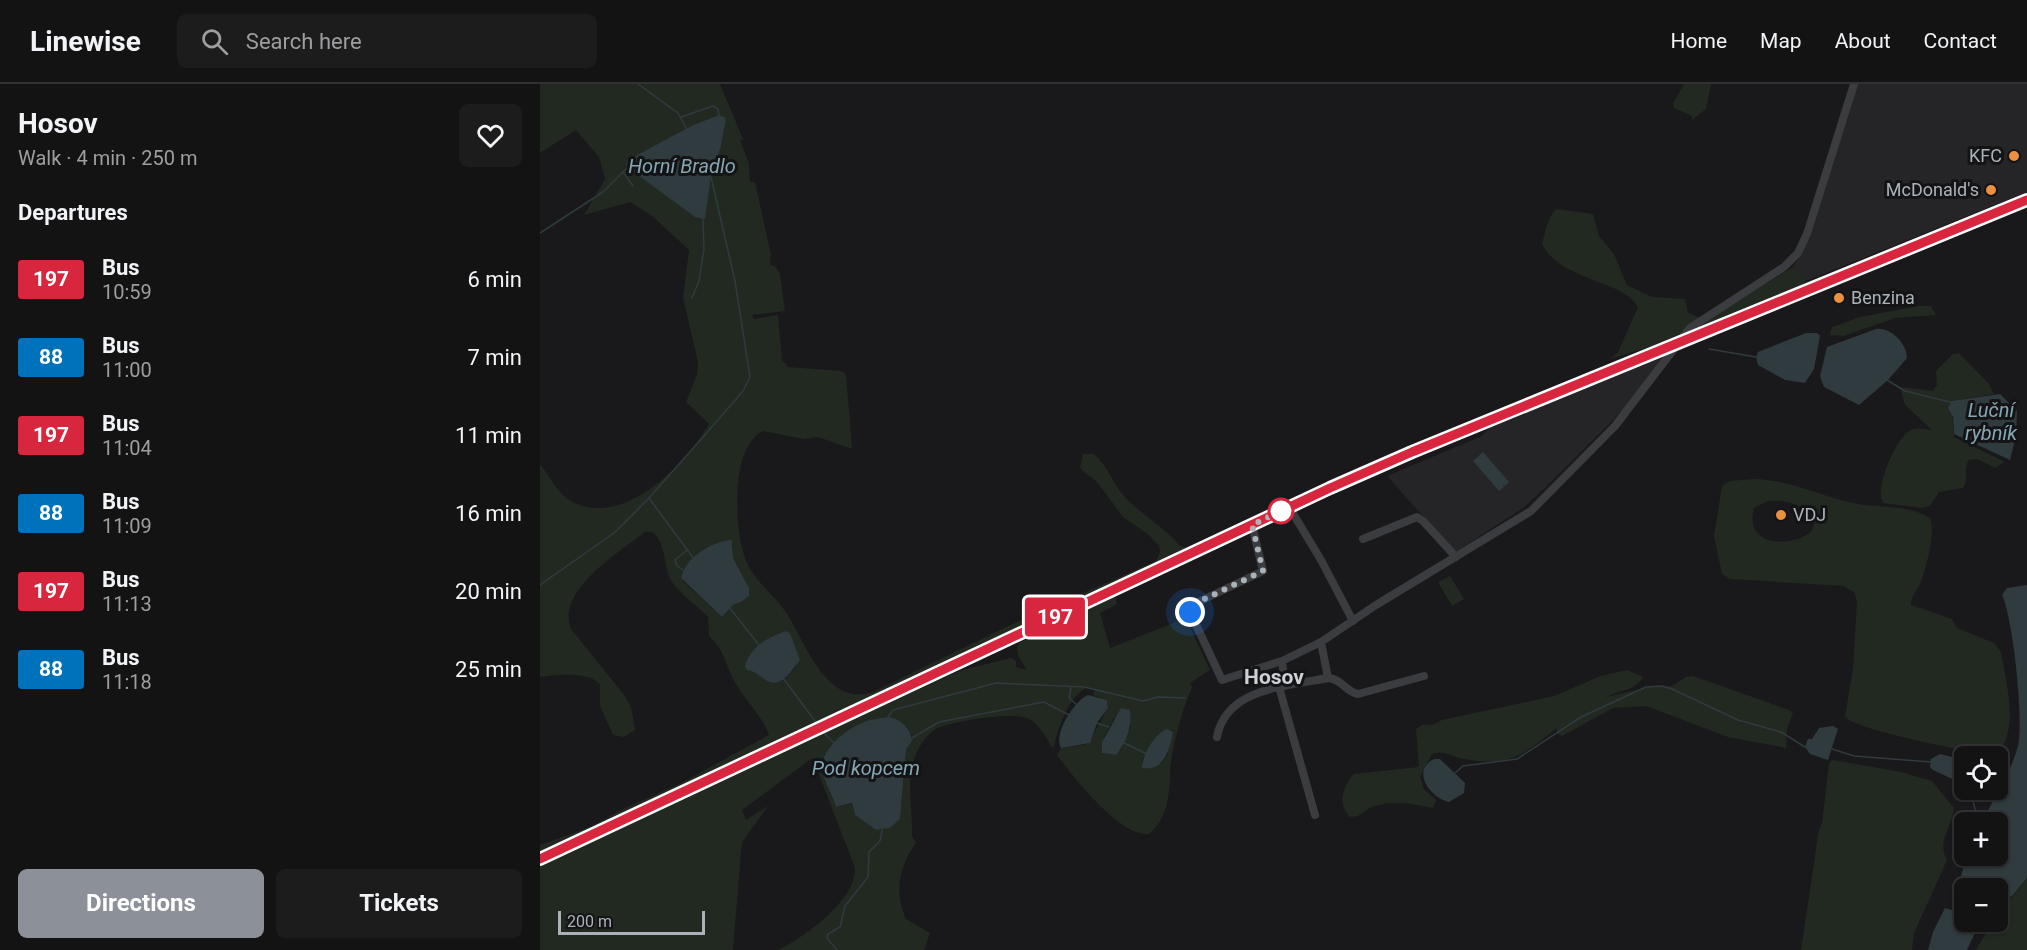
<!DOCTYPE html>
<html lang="en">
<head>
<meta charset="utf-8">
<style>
	body { margin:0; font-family:Roboto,sans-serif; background:#1c1c1d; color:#f1f3f6; height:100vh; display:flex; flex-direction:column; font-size:22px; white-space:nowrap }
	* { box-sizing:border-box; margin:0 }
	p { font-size:20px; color:#9d9ea0 }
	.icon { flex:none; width:33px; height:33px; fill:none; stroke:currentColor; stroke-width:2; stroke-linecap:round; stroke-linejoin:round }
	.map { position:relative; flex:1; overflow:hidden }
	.side { display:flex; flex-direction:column; background:#131314; width:540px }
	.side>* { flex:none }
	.badge { padding:0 12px; border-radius:4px; font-size:21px; line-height:39px }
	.tools { position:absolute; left:1414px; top:662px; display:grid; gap:12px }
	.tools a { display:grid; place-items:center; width:54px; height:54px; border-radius:9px; background:#131314; box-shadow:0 2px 4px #0004,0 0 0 2px #323234; font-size:30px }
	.scale { position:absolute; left:18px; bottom:15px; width:147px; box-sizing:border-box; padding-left:6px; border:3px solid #abb3ba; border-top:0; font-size:16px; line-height:21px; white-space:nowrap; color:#abb3ba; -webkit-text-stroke:4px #141416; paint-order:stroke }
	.you { position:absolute; width:30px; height:30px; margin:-15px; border:4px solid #fff; border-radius:50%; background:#1a73e8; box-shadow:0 0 0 9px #1a73e833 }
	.map>.badge { position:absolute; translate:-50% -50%; box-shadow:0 0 0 3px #fff }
	h2 { padding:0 18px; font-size:22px; line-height:54px }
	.round { display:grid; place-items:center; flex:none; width:63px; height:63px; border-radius:9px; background:#1c1c1d }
	.overview { display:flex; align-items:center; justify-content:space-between; height:102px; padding:0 18px }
	h1 { font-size:28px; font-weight:700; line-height:45px }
	.cta { display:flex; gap:12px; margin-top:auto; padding:12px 18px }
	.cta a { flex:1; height:69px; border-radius:9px; background:#8c9099; color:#fff; font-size:24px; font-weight:700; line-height:69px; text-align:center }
	.cta a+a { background:#1c1c1d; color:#f1f3f6 }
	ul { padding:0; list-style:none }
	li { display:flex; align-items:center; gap:18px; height:78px; padding:0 18px }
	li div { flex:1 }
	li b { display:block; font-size:22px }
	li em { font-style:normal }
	li .badge { min-width:66px; font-weight:700; text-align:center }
	header { display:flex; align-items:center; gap:36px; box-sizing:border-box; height:84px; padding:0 30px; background:#131314; border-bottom:2px solid #323234 }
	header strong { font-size:28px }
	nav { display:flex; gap:33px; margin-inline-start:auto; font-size:21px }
	.search { width:420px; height:54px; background:#1c1c1d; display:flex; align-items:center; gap:15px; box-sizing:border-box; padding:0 21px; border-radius:9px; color:#9d9ea0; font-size:22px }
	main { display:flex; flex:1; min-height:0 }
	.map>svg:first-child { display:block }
</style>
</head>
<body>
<header>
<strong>Linewise</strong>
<div class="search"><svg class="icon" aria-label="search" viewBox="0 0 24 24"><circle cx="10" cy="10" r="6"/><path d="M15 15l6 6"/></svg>Search here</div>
<nav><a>Home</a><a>Map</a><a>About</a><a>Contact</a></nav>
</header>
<main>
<section class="side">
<div class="overview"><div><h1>Hosov</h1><p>Walk · 4 min · 250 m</p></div><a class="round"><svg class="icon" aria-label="heart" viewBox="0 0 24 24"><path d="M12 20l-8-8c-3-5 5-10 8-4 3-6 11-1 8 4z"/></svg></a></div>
<h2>Departures</h2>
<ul>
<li><span class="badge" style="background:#d7263d;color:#fff">197</span><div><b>Bus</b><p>10:59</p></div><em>6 min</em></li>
<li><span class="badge" style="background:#0072bc;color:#fff">88</span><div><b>Bus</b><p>11:00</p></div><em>7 min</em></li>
<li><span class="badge" style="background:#d7263d;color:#fff">197</span><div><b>Bus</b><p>11:04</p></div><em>11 min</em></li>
<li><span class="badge" style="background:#0072bc;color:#fff">88</span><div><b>Bus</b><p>11:09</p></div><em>16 min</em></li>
<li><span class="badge" style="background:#d7263d;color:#fff">197</span><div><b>Bus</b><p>11:13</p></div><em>20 min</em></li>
<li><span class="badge" style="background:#0072bc;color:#fff">88</span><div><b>Bus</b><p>11:18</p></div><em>25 min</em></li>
</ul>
<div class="cta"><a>Directions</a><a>Tickets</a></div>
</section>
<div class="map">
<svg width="1487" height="866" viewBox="0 0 1487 866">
	<rect width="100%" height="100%" fill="#19191b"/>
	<path fill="#252528" d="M1317 0H1487V108L1266 197 1253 183 1270 155Z
		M1123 273 1085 324 1005 404 983 424 915 468 847 392 942 352 950 343Z"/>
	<path fill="#212921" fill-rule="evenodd" d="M0 0H180L203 55 200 56 209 80 210 98H215L231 171 230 181 235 182 240 190 245 227 212 231 214 235 238 231 242 276 248 283 301 287 306 290 312 365 278 353 264 355 223 347C189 363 194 450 207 479 217 500 238 514 249 533 267 563 288 623 333 608L466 543 616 477 620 468 619 462 609 451 583 433 557 398 543 387 540 383 543 370H554C568 382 572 398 584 412 601 431 624 442 640 462L645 463 644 468 0 771V761L50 743 85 724 141 699 229 651C222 631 206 618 196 600 184 580 187 569 169 552L168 533C156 520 134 507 128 490 124 478 124 445 105 448 79 469 16 506 31 545L85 612 91 623 95 646 84 653 73 651 60 622V600C47 587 17 591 0 593V380C9 391 17 408 29 416 81 447 145 382 169 340L146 318 157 291 158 278 143 214 149 166 111 131 90 118 44 131 65 95 59 73 36 46 0 69ZM179 31 185 37C178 68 168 99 166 131L155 133 86 79 153 41ZM193 459V474L209 504 201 518 193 521 182 533 143 497ZM246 547 250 549 256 583 244 596 227 597 214 587 219 561Z
		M1144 0H1171L1166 25 1152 36V32L1134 24 1133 19Z
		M1017 125 1053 130 1059 152 1074 170 1087 201 1112 213 1145 215 1148 229 1162 234 1139 254 1070 275 1078 268 1098 223C1082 195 1020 197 1002 160 1005 150 1008 131 1017 125Z
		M1253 183 1266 197 1263 201 1151 249 1153 245Z
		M1379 222H1391L1396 231 1355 234 1304 252 1290 251 1292 243 1320 233Z
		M1419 269 1449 300 1454 310 1411 317 1414 353 1465 378 1455 384 1437 375 1429 376C1422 385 1430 394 1423 404L1399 408 1390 422 1382 424 1344 419C1332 408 1356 355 1369 347 1377 342 1384 345 1392 346L1365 321 1360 303 1393 307 1397 301 1396 287 1413 270Z
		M1214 395C1251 396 1282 413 1318 420 1341 424 1369 421 1390 434 1396 445 1386 487 1380 500 1376 508 1371 512 1371 521L1412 535 1417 544 1454 559 1461 568C1466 598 1480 645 1457 670 1434 670 1319 647 1305 633L1313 584 1317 518 1314 508 1303 502 1190 495 1182 490 1174 452 1182 402 1190 397ZM1228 417C1246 416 1265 420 1275 436L1272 447C1251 465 1203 462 1214 424Z
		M910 492 924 515 912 522 898 498Z
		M575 512 577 520 560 529 570 564 644 535 650 543 670 586 650 599 652 604C643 622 630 670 630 690 629 712 628 734 609 750 580 753 534 694 517 671L521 664 548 660 568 624 567 616 553 611 555 605 546 604C526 616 519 644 513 665 506 654 500 640 487 634 471 628 412 637 396 645 387 650 380 661 376 670 365 697 373 724 372 752L376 759C359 782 354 809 366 835L390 849 384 866H238C264 854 317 815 315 784L273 675H271L202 726 206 736 228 722 203 757 201 767 193 866H0V779L274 651 422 586 471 574 476 577V583L487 586 478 572 477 563 479 559ZM348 633 372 652 366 665 360 735 350 744 336 746 315 731 312 720 296 723C293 709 283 697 282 683 280 665 309 644 325 638 332 635 340 634 348 633ZM574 634 591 642 581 665 573 671 562 669 564 653ZM633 646 627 672 620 680 602 677 613 656Z
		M1087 586 1103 593C1095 607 1079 606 1066 613L1110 603 1132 602 1146 593 1153 592 1249 626 1253 629 1247 645 1246 664 1188 653 1106 622 1073 624 1022 652 1017 649V644C981 672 971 683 924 675 912 673 905 666 892 670L880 693 884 705 896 716 893 724 866 719H847L831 723 818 732 810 733C797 721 803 701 814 690L879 683 876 645 882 641H892L902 636 1014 612 1061 592Z
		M1293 676 1361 688 1392 697 1414 724C1413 743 1396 756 1407 776L1374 849 1372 866H1261L1279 745 1282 740 1289 679Z
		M1487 795V866H1436L1453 837H1458L1460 827Z"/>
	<path fill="#2f3b3e" d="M179 31 186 34 181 62 171 93 165 135 155 133 87 83 86 79 90 75 153 41Z
		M1336 245C1351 243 1367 260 1367 274L1348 296 1319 321 1284 303 1280 292 1287 263Z
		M1266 249H1277L1280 252 1274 285 1265 299 1245 296 1218 281 1216 273 1218 268Z
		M1460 310 1477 327 1476 352 1470 376 1414 350 1413 333 1408 324 1411 317Z
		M943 368 969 398 965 402 962 400 964 403 959 407 933 377Z
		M192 456 193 474 209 504V512L201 518 193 521 182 533 141 494C146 473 172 457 192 456Z
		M1487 501V794L1473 811 1458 821V804H1425V818L1419 799 1427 771H1458V738H1442C1454 714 1471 688 1478 662 1484 637 1473 534 1462 511L1467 504Z
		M246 547 250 549 260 576C251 587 241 607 224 595 218 591 215 587 207 586L205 582C210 563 228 553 246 547Z
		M548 611 567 616 568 624 557 639 550 659 521 664C513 650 534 617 548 611Z
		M581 624 590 626C592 643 587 657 576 671L562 669V658Z
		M348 633C359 634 371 644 372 657L366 665 360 735 350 744 336 746 315 731 312 719 296 723C293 710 283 698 282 684 281 664 308 644 324 638 332 635 340 634 348 633Z
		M1293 642 1298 645 1288 676 1270 670 1265 663 1268 655H1272L1279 644Z
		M627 645 633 648C630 665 624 688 602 684 603 670 614 650 627 645Z
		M1400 670 1425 676V701L1393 686 1390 683 1391 675Z
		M894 675H900L925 699 924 709 909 718C891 714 870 687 894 675Z
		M1405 824 1425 830V837H1437L1439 840 1427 866H1388L1393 848Z"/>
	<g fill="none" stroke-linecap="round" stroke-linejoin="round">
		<path stroke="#2f3b3e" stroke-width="1.5" d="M98 0 138 29 146 44
			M141 33 173 22 178 25 179 32
			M83 88 93 102
			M0 149 63 108 88 83
			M152 214 159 197 164 165 163 134
			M1169 265 1216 273
			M1347 296 1365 307 1410 318
			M154 475 109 414 171 344 203 307 210 293 195 197 171 93
			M143 486 137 482 135 476 147 466
			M0 501 74 449 109 414
			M189 523 219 561
			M243 594 275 637
			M531 604 529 614 536 620
			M348 633 353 626 456 599 544 603 603 617 618 613 645 614
			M556 639 569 643
			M284 649 294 659
			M372 654 399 638 504 618 529 631
			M584 659 607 670
			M1292 665 1314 672 1391 678
			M915 689 923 682 977 675 1041 633 1106 603 1122 602 1132 605 1198 636 1241 648 1265 663
			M1430 705 1438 737
			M297 866 287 854 288 850 300 843 305 822 328 793 329 768 340 757 342 746"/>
		<path stroke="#3a3c3f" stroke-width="8" d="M749 423 781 476 813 537
			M712 441 723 487 652 521 650 528 682 596 742 577 781 558 836 521 991 427 1075 342 1150 244 1244 183 1258 169 1267 150 1314 0
			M823 455 877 433 883 437 916 473
			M781 558 788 594
			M742 577 745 602
			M739 603 775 731
			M677 653C686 604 747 602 788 594 802 595 806 608 818 610L884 592"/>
		<path stroke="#56595e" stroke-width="9" d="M0 775 790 404 872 368 1487 116"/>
	</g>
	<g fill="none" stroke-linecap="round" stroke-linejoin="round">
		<g stroke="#fff" stroke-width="14">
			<path id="line" d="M0 775 790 404 872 368 1487 116"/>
		</g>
		<use href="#line" stroke="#d7263d" stroke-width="9"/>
		<path stroke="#abb3ba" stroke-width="6" stroke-dasharray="0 10.8" d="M650 528 652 521 723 487 712 441 749 423 741 427"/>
	</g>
	<g fill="#eb8f40" stroke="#141416" stroke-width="2">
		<circle cx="1474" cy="72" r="6"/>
		<circle cx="1451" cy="106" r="6"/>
		<circle cx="1299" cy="214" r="6"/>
		<circle cx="1241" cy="431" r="6"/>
	</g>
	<circle fill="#fff" stroke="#d7263d" stroke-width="3" cx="741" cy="427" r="12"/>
	<g text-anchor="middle" stroke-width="6" stroke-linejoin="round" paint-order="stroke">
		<g font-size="18" fill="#abb3ba" stroke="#141416" text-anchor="end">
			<text x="1462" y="78">KFC</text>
			<text x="1439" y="112">McDonald's</text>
			<text x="1311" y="220" text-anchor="start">Benzina</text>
			<text x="1253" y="437" text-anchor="start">VDJ</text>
		</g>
		<g font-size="20" font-style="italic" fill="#84a7b3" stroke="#141416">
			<text x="142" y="89">Horní Bradlo</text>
			<text x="1451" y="333">Luční<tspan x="1451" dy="23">rybník</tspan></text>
			<text x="326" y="691">Pod kopcem</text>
		</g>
		<g font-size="21" font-weight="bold" fill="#ccd1d6" stroke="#141416">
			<text x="734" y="600">Hosov</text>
		</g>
	</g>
</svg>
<div class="tools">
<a><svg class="icon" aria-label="locate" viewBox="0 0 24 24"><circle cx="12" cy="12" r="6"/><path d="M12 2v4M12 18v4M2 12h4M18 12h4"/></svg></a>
<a>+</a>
<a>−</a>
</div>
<div class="scale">200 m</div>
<div class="you" style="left:650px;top:528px"></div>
<b class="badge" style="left:515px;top:533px;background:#d7263d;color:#fff">197</b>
</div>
</main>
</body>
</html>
